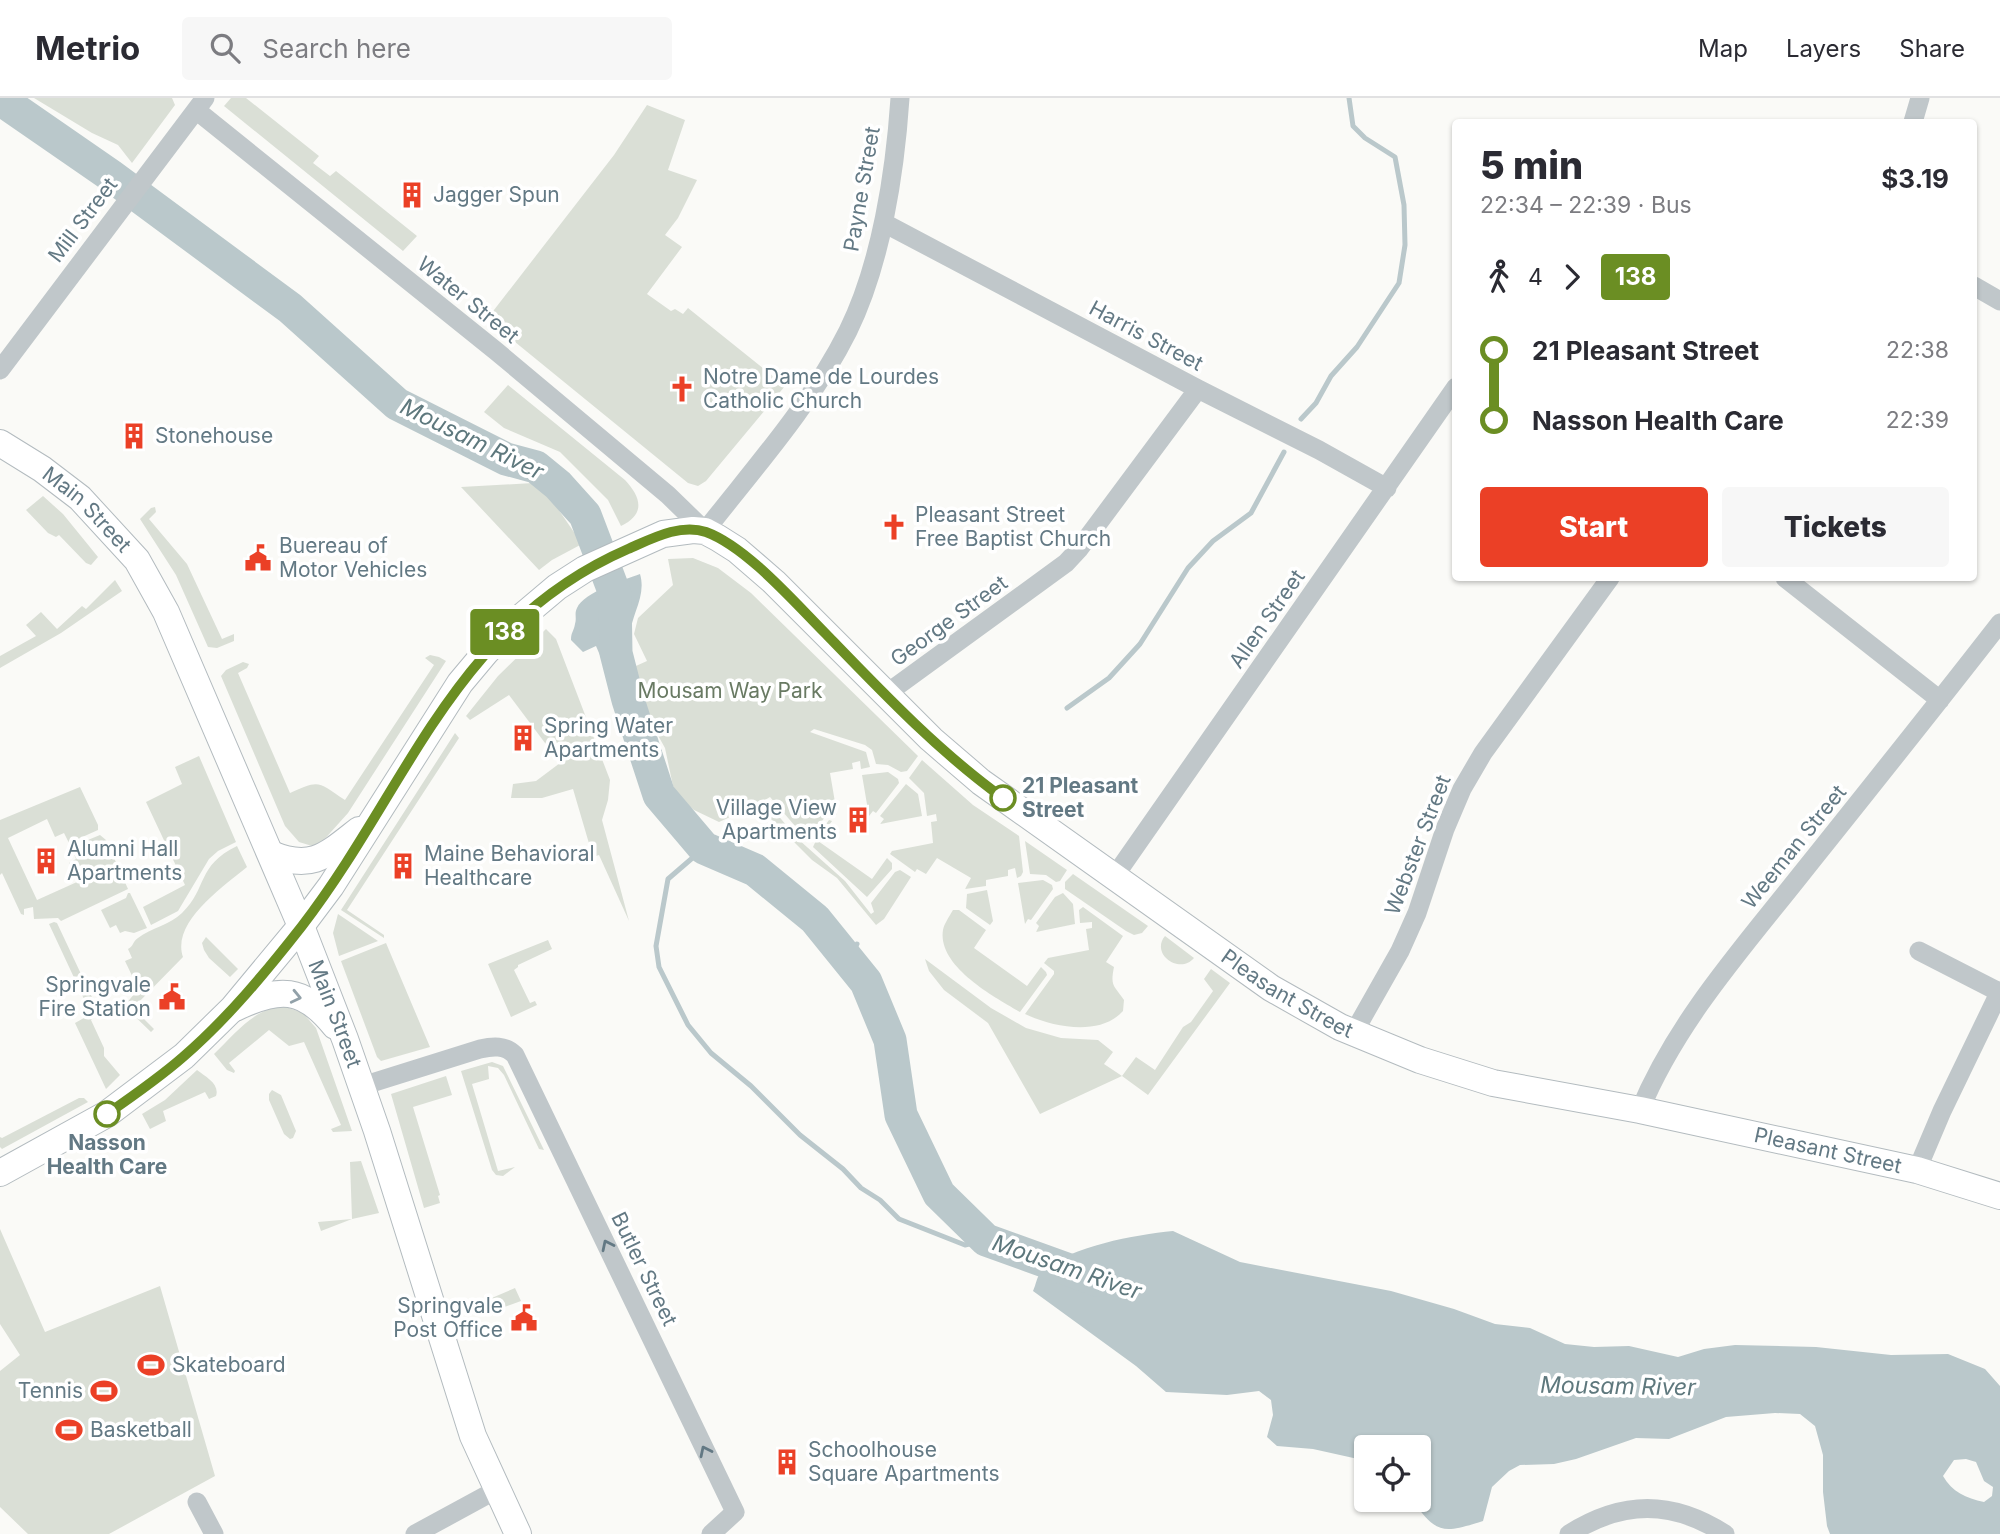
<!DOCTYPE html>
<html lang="en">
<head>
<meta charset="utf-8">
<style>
	body { margin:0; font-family:Inter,sans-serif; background:#f7f7f7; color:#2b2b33; height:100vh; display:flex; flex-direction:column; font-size:26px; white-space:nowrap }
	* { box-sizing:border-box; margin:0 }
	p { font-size:23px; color:#7c7c81 }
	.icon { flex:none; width:38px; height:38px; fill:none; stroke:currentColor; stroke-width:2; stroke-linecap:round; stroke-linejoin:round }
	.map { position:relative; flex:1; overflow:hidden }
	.panel { position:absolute; left:1452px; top:21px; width:525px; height:462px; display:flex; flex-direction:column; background:#fff; border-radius:7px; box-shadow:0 2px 5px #0004 }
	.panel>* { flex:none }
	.badge { padding:0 14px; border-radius:5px; font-size:24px; line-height:46px }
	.buttons { position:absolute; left:1354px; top:1337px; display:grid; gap:14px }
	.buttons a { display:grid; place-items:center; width:77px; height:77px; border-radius:7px; background:#fff; box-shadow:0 2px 5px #0004; font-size:35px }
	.map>.badge { position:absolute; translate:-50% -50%; box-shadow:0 0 0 4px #fff }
	.legs { display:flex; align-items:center; gap:10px; height:77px; padding:0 28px; font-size:23px }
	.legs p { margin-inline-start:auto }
	.head { display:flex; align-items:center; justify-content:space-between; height:119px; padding:0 28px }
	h1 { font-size:38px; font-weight:800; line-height:52px }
	.action { display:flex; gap:14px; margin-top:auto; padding:14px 28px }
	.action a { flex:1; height:80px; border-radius:7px; background:#eb4026; color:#fff; font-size:28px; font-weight:800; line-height:80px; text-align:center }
	.action a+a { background:#f7f7f7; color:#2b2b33 }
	ul { padding:0 28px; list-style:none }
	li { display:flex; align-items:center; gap:24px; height:70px; font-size:26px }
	li i { display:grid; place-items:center; width:10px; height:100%; margin:0 9px; background:currentColor }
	li i::after { content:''; width:18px; height:18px; margin:-9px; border:5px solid; border-radius:50%; background:#fff }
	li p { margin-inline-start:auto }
	li:first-child i { background:linear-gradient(#0000 50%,currentColor 0) }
	li:last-child i { background:linear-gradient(currentColor 50%,#0000 0) }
	header { display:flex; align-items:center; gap:42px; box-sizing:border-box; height:98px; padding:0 35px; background:#fff; border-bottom:2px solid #e1e1e2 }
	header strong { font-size:33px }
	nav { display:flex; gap:38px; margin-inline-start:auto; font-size:24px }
	.search { width:490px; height:63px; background:#f7f7f7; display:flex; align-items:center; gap:18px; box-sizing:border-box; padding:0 24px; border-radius:7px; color:#7c7c81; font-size:26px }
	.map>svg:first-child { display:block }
</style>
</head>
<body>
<header>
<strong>Metrio</strong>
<div class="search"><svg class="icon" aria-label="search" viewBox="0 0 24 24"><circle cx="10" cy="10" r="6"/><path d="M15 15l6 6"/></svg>Search here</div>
<nav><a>Map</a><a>Layers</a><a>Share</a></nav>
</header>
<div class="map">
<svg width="2000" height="1436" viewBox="0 0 2000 1436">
	<rect width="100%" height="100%" fill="#fafaf7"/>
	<path fill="#dadfd6" d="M34 0H172L175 7 132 65 118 47 92 35Z
		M231 0H246L319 58 313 65 330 78 336 73 417 138 403 153 224 8Z
		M647 7 685 22 668 72 697 82 678 120 665 137 682 149 647 196 671 213 675 211 683 216 688 210 785 288 706 383 698 388 688 385 487 221 614 57Z
		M508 287 625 382C641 399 646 416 621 428L608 402 560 354 504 330 484 314Z
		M533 385 552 402 582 446 552 462 539 472 461 389Z
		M43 398 63 416 98 459 91 467 86 465 59 437 56 439 48 435 26 412Z
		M155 409 156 414 149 421 187 466 222 541 234 536V543L217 550 208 549 176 477 140 421 151 410Z
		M693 460 718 470 751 495 918 658 907 673 901 674 888 667 876 666 872 652 865 647 814 631 810 634 866 654 870 669 861 671 860 663 852 665 853 671 830 675 837 716 835 718 827 716 808 743 770 699 765 702 798 741 845 783 871 816 874 814 871 805 895 774 900 772 911 779 884 821 876 827 837 780 812 762 757 707 719 724 694 712 679 700 673 688 665 650 640 605 627 572 647 563 634 536 638 520 673 487 668 461Z
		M115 482 122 493 61 535 0 570V558L36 538 26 527 41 514 57 531 82 508 86 511Z
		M546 531 556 541 610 682 608 702 602 722 629 823 599 757 593 759 573 691 542 700H511L513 686 536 683 560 665 509 597 470 622 466 618 498 578Z
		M430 557 439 559 446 563 348 715 322 744 312 748 299 744 285 728 221 578 226 572 243 564 249 566 247 570 238 575 290 695C320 681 318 684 345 702L434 567 425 560Z
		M455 635 459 640 347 812 384 837V840L341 812Z
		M199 658 236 744 218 753 209 761 178 813 151 827 143 809 185 787 146 704 182 686 175 669Z
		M922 662 973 707 1019 738 1023 774 1021 778 1017 780 1015 770 1008 772V778L986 782V788L965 791 971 780 937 760 926 776 917 771 915 774 890 756 892 753 933 745 931 724 937 723 936 716 927 718 924 695 909 680Z
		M888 674 898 681 899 685 876 715 873 713 869 718 862 677Z
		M906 686 918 696 922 718 880 726 884 721 880 718Z
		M80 689 98 727V732L69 745 64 735 55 739 47 721 8 740 37 802 77 784 69 765 76 761 71 749 100 737 106 742 128 791 61 823 58 820 34 821 33 809 24 811V817L21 816 2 775 0 777V722Z
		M829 722 832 723 818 743 872 781 887 760 892 765V771L867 799 813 749 819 736Z
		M1025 743 1067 772 1060 783 1056 784 1046 777 1030 776Z
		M237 748 247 769C223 789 171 824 183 859L133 910 154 931 151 934 124 908 136 894 131 886 135 884 125 863 132 860 128 851C134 848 132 844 138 840 151 830 170 827 182 815 208 790 196 768 237 748Z
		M1073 776 1148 828 1142 835 1134 837 1126 833 1065 791V784Z
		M1043 782 1052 787 1053 791 1031 822 1028 821 1025 826 1018 785Z
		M987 792 993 823 990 827 966 810 967 796Z
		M128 795H130L147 830 134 835 125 833 120 835 116 827 110 830 101 812 126 800Z
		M1063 795 1073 806 1075 826 1036 834 1039 828 1036 825 1055 799Z
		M1083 809 1123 838 1106 864 1114 869C1110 889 1114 887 1124 902L1123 913C1100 939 1052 929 1025 916L1054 876V873L1044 865 1048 860 1089 852 1086 831 1092 830V824L1080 825 1079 812Z
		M953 812H959L986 832 974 850 1027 888 1041 869 1046 874 1047 877 1020 914C994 899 937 868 943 832 944 826 949 819 953 812Z
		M338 816 378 843 339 858 333 835Z
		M54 824 57 825 97 910V915L91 922 104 950V958L120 977 106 991 75 925 91 916 49 826Z
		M1165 838 1194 860C1180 877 1150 856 1165 838Z
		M206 839 238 871 230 879 209 860 204 852 202 845Z
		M548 842 552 851 518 867V869L514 872 530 905 535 903 537 907 511 919 488 866Z
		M386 845 430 949 381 963 377 959 341 863Z
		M925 861 991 910 1026 930 1061 940 1098 942 1113 954 1104 966 1122 978 1136 959 1155 972 1183 929 1191 924 1213 893 1204 881 1211 871 1230 885 1148 997 1122 978 1040 1016 988 925 944 892 929 873Z
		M283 908 303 915 316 930 352 1033 333 1034 331 1031 341 1027 304 944 289 948 269 932 229 965 235 973 234 975 227 972 214 956C235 936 253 911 283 908Z
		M492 964 503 968 544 1052 539 1051 504 977 498 970 488 968 489 981 472 986 498 1073 515 1069 503 1078 496 1077 492 1072 461 973Z
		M197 972C206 979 220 986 216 998L209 1001 205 994 163 1013 166 1023 150 1031 142 1016 165 1002Z
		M446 978 452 997 413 1009 440 1097 438 1098 440 1105 424 1110 391 996Z
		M272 992 281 997 296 1033 293 1040 290 1041 284 1036 269 1002V996Z
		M79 1000H84L88 1004 2 1051 0 1049V1039L2 1040Z
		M361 1063 379 1115 352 1121 321 1133 318 1124 352 1121 350 1064Z
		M0 1131 45 1234 160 1188 215 1378 109 1436H28L0 1409V1273L20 1257 0 1226Z
		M515 1190 521 1203 485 1216 480 1205Z"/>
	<path fill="#bac8cb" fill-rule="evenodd" d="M640 476C648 503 624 523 632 548L602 562 596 548 583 554 571 542C571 534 574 533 575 526 577 520 574 516 577 510 584 494 624 482 640 476Z
		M1173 1133 1240 1164 1391 1193 1454 1211 1495 1226 1530 1230 1565 1246 1594 1249 1629 1248 1678 1259 1704 1251 1735 1247 1816 1249 1891 1257 1948 1256 1985 1271 2000 1288V1436H1830L1827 1428 1823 1394V1357L1815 1328 1800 1316 1775 1315 1726 1319 1669 1341 1636 1340 1576 1361 1554 1366 1520 1367 1509 1373 1492 1389 1483 1423C1442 1436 1437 1436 1412 1402H1419V1349H1367V1363L1313 1351 1277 1348 1267 1339 1273 1317 1271 1302 1259 1293 1227 1297 1166 1294 1136 1268 1033 1193C1036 1187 1037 1177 1042 1173 1072 1148 1134 1137 1173 1133ZM1966 1361 1976 1364 1984 1383 1993 1389 1992 1398 1984 1404C1966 1400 1952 1394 1943 1378L1954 1362Z"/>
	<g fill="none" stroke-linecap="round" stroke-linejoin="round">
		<path stroke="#bac8cb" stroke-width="5" d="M1301 321 1316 305 1331 278 1357 249 1399 185 1405 147 1404 107 1395 59 1365 40 1353 28 1349 0
			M1067 610 1109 580 1140 546 1188 470 1213 443 1251 415 1284 354
			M704 750 668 781 656 848 659 869 688 927 711 955 751 988 800 1037 843 1071 861 1090 880 1102 899 1121 965 1147 986 1142
			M849 862 857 846"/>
		<path stroke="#bac8cb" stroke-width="33" d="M0 1 110 77 290 210 397 306 506 361 536 369 558 387 585 417 615 496 616 555 628 602 659 697 704 750 755 772 815 821 866 884 890 942 901 1017 939 1096 986 1142 1097 1182"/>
		<g stroke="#b3bbbf" stroke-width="28">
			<g id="secondary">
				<path id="s1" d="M0 345 42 371 80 400 137 462 166 514 301 828 345 941 377 1033 473 1338 518 1436"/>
				<path d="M271 756C312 773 327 757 359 732"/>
				<path d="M235 910C279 889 303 888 335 928"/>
				<path id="s2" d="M0 1075 107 1016 184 958 233 910 301 828 331 788 460 585 486 554 513 526 557 489 585 471 663 436 693 432 705 433 718 440 737 452 774 484 931 641 981 684 1271 890 1340 929 1420 962 1493 985 1640 1012 1917 1072 2000 1098"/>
			</g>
		</g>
		<path stroke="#c0c7ca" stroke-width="19" d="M196 12 496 253 668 397 705 433C755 369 811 307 848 233 881 166 895 75 900 0
			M1913 24 1920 0
			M884 125 1198 291 1319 352 1387 390
			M1974 188 2000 203
			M0 272 205 0
			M1785 480 1940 602
			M886 596 1066 465 1079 451 1198 291
			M1114 779 1456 289
			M1919 853 1999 894
			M1353 936 1400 853 1417 815 1445 731 1462 691 1483 655 1610 480
			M362 988 480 951C493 948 505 947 515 957L735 1414 711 1436
			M1640 1012C1676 925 1740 853 1798 780 1866 695 1934 610 2000 525
			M1917 1072 1942 1013 2000 893
			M197 1404 214 1436
			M415 1436 496 1392
			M1569 1436C1623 1402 1672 1402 1725 1436"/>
		<use href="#secondary" stroke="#fff" stroke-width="26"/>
	</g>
	<defs><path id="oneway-chevron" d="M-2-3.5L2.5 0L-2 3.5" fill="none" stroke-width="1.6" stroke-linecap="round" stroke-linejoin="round" transform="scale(1.75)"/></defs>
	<use stroke="#92a1a9" href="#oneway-chevron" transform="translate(296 899) rotate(13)"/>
	<g stroke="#637984">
		<use href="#oneway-chevron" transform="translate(607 1147) rotate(-116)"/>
		<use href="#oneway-chevron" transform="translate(705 1353) rotate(-116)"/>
	</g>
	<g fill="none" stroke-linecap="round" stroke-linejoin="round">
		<g stroke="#fff" stroke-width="16">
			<path id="line-1" d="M107 1016C133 998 159 980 183 959 227 921 266 874 302 828 409 689 453 527 628 451 651 441 680 425 706 434 747 449 796 506 826 536 882 594 938 653 1003 700"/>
		</g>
		<use href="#line-1" stroke="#6b8e23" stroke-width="10"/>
	</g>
	<defs>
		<g id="building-bare" transform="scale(2.1)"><path d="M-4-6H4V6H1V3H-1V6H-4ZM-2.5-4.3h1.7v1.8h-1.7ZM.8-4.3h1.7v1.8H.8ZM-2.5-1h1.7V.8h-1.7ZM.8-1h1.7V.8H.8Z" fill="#eb4026" stroke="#fff" stroke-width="2.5" paint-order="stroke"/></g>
		<g id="church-bare" transform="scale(2.1)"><path d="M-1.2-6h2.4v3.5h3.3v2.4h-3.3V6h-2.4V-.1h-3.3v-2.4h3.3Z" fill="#eb4026" stroke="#fff" stroke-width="2.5" paint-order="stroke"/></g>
		<g id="civic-bare" transform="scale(2.1)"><path d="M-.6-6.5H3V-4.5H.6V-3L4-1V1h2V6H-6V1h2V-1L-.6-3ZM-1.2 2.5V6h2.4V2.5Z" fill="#eb4026" stroke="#fff" stroke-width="2.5" paint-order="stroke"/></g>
		<g id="stadium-bare" transform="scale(2.1)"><path d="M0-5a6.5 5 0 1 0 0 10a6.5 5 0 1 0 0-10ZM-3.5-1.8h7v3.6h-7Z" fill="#eb4026" stroke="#fff" stroke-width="2.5" paint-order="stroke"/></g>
	</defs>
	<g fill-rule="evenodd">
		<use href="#building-bare" x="412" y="97"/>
		<use href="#church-bare" x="682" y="291"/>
		<use href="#building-bare" x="134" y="338"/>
		<use href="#church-bare" x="894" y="429"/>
		<use href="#civic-bare" x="258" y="460"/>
		<use href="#building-bare" x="523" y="640"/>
		<use href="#building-bare" x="858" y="722"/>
		<use href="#building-bare" x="46" y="763"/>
		<use href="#building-bare" x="403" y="768"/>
		<use href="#civic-bare" x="172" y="899"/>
		<use href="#civic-bare" x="524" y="1220"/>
		<use href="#stadium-bare" x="151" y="1267"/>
		<use href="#stadium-bare" x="104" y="1293"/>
		<use href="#stadium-bare" x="69" y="1332"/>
		<use href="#building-bare" x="787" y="1364"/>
	</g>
	<g fill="#fff" stroke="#6b8e23" stroke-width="3.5">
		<circle cx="1003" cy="700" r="12"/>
		<circle cx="107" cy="1016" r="12"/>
	</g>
	<g text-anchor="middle" stroke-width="7" stroke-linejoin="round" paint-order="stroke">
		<g font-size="21" fill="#637984" stroke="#fff">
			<text transform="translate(862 91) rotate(-80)" y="7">Payne Street</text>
			<text transform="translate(83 122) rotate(-53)" y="7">Mill Street</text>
			<text transform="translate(468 202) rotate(39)" y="7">Water Street</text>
			<text transform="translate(1146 238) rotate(28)" y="7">Harris Street</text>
			<text dy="7" stroke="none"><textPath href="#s1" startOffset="110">Main Street</textPath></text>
			<text transform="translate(1267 521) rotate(-55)" y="7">Allen Street</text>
			<text transform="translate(949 523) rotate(-36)" y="7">George Street</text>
			<text transform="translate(1418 747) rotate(-69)" y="7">Webster Street</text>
			<text transform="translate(1794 749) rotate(-51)" y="7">Weeman Street</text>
			<text dy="7" stroke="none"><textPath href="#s2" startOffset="1729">Pleasant Street</textPath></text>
			<text dy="7" stroke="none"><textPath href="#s1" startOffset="677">Main Street</textPath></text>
			<text dy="7" stroke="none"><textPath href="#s2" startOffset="2296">Pleasant Street</textPath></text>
			<text transform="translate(644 1171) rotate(64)" y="7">Butler Street</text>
		</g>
		<g font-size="21" fill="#637984" stroke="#fff" text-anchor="start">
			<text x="433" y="104">Jagger Spun</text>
			<text x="703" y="286">Notre Dame de Lourdes<tspan x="703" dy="24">Catholic Church</tspan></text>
			<text x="155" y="345">Stonehouse</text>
			<text x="915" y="424">Pleasant Street<tspan x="915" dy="24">Free Baptist Church</tspan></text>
			<text x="279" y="455">Buereau of<tspan x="279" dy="24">Motor Vehicles</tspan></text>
			<text x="544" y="635">Spring Water<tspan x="544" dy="24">Apartments</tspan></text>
			<text x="837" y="717" text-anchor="end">Village View<tspan x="837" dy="24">Apartments</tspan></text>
			<text x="67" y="758">Alumni Hall<tspan x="67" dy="24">Apartments</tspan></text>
			<text x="424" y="763">Maine Behavioral<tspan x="424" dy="24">Healthcare</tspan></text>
			<text x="151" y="894" text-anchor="end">Springvale<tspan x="151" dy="24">Fire Station</tspan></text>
			<text x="503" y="1215" text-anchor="end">Springvale<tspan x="503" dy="24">Post Office</tspan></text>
			<text x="172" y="1274">Skateboard</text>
			<text x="83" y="1300" text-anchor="end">Tennis</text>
			<text x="90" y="1339">Basketball</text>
			<text x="808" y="1359">Schoolhouse<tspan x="808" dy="24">Square Apartments</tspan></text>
		</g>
		<g font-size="21" fill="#697a63" stroke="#fff">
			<text x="730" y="600">Mousam Way Park</text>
		</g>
		<g font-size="21" font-weight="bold" fill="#637984" stroke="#fff" text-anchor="start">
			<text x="1022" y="695">21 Pleasant<tspan x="1022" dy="24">Street</tspan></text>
			<text x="107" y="1052" text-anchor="middle">Nasson<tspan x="107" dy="24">Health Care</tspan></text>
		</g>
		<g font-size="23" font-style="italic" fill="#5e787d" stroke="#fff">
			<text transform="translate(472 341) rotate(26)" y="8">Mousam River</text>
			<text transform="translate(1067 1169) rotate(19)" y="8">Mousam River</text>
			<text transform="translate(1618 1288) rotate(1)" y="8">Mousam River</text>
		</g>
	</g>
</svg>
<div class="buttons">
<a><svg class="icon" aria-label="locate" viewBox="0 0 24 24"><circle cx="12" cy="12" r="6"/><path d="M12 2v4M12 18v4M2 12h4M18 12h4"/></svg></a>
</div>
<b class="badge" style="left:505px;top:534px;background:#6b8e23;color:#fff">138</b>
<section class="panel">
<div class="head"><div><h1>5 min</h1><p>22:34 – 22:39 · Bus</p></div><b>$3.19</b></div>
<div class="legs"><svg class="icon" aria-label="walk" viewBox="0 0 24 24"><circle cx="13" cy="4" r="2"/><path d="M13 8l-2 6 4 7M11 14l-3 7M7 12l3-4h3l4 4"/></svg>4<svg class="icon" aria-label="forward" viewBox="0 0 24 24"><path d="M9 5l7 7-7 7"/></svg><b class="badge" style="background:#6b8e23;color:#fff">138</b></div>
<ul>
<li><i style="color:#6b8e23"></i><b>21 Pleasant Street</b><p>22:38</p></li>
<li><i style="color:#6b8e23"></i><b>Nasson Health Care</b><p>22:39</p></li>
</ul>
<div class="action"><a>Start</a><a>Tickets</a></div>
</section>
</div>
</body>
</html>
